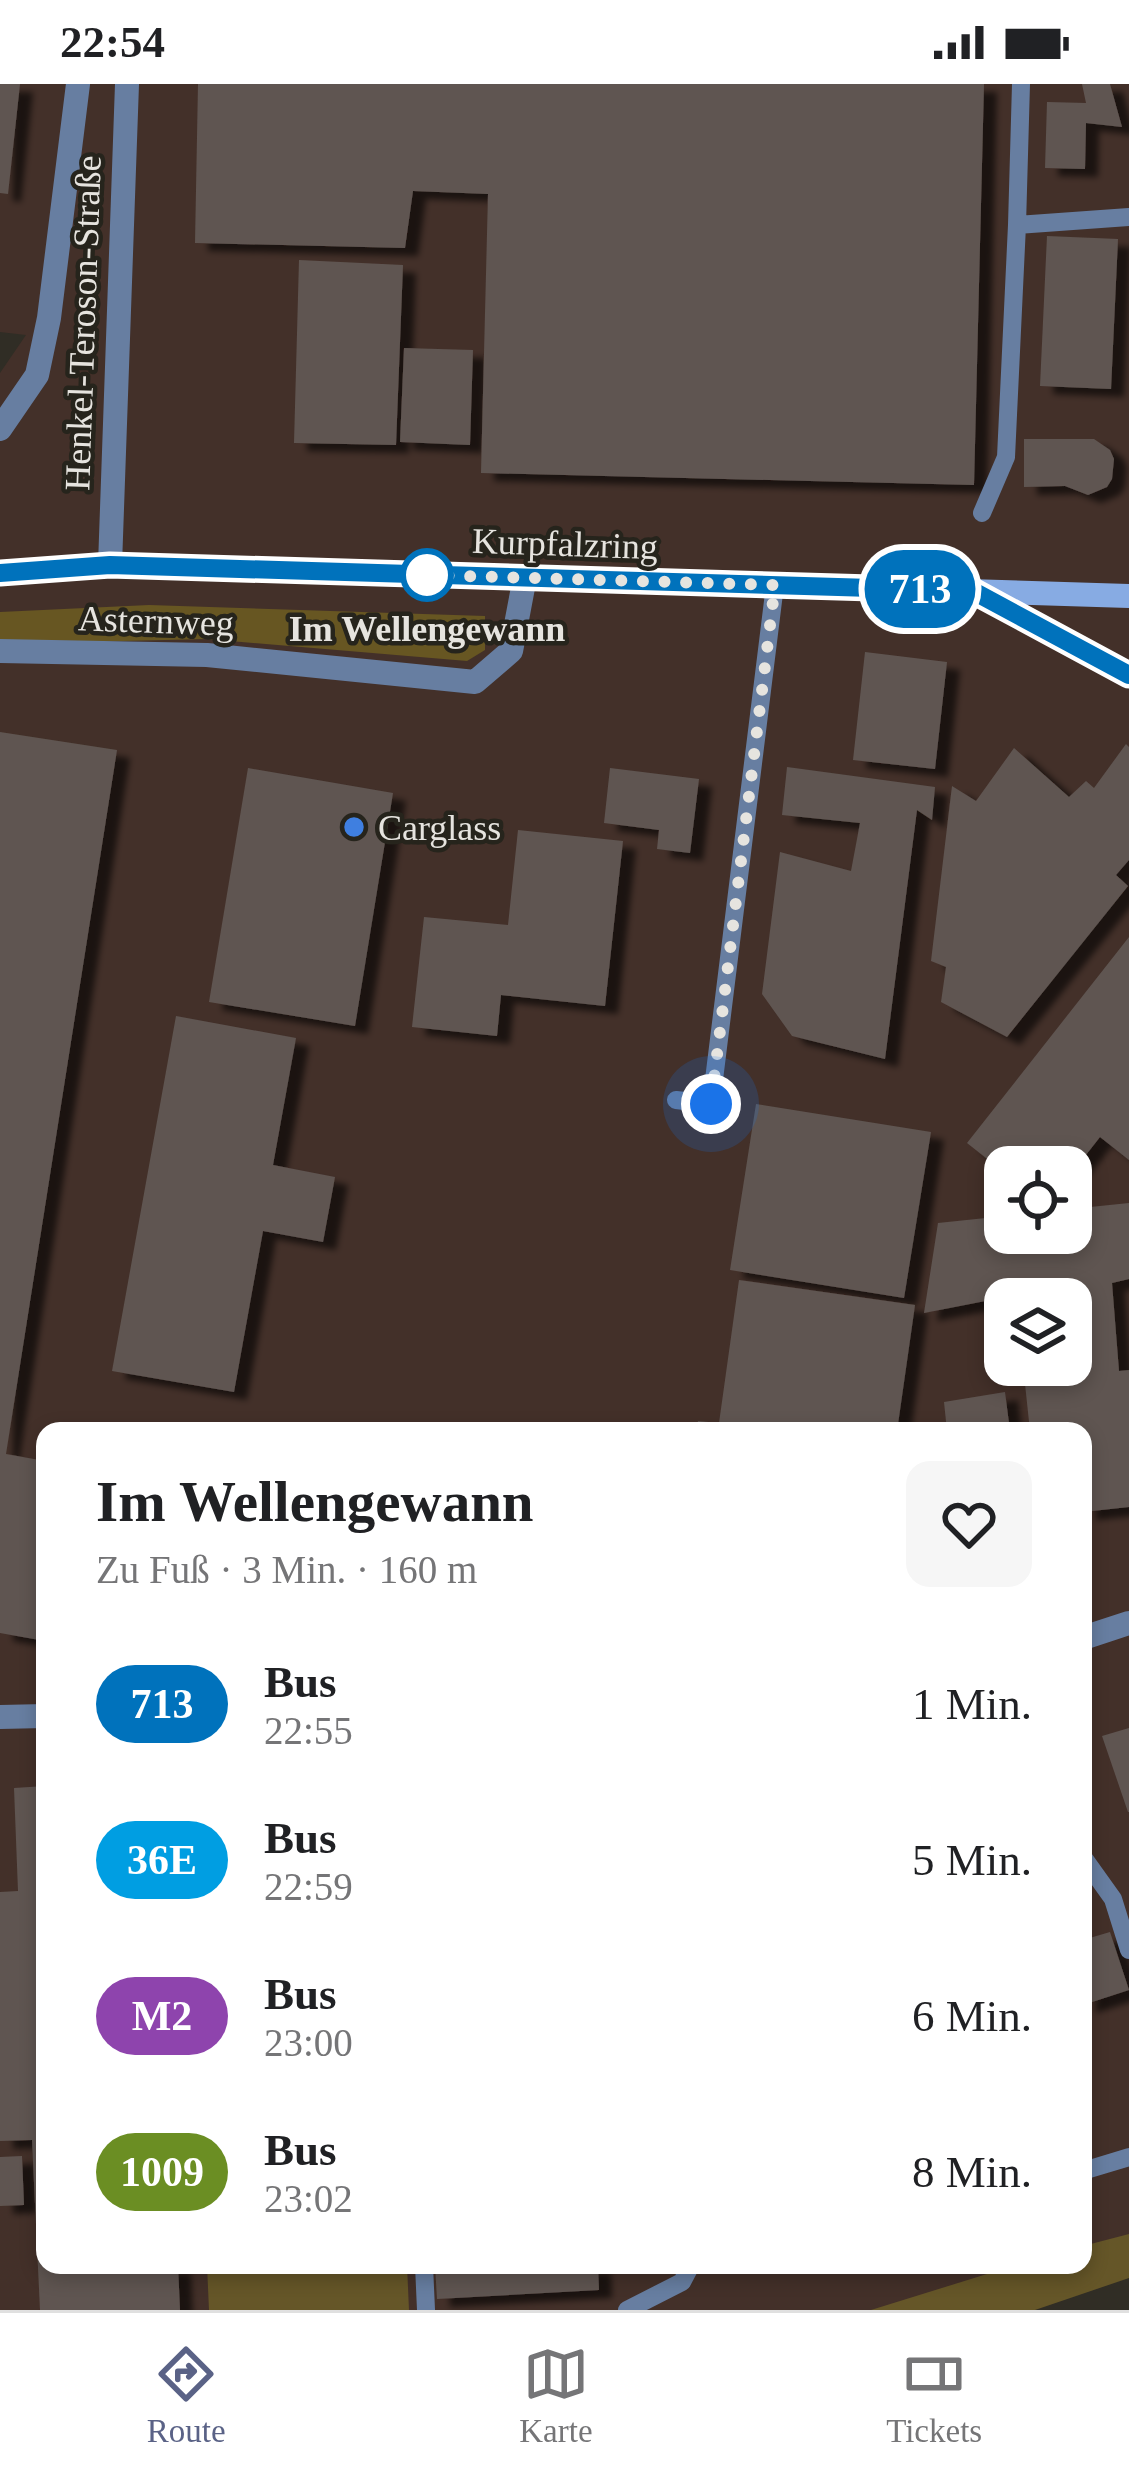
<!DOCTYPE html>
<html lang="de">
<head>
<meta charset="utf-8">
<style>
	body { margin:0; font-family:"Times New Roman",serif; background:#f6f6f6; color:#202124; height:100vh; display:flex; flex-direction:column; font-size:45px; white-space:nowrap }
	* { box-sizing:border-box; margin:0 }
	p { font-size:39px; color:#757577 }
	.icon { flex:none; width:66px; height:66px; fill:none; stroke:currentColor; stroke-width:2; stroke-linecap:round; stroke-linejoin:round }
	.map { position:relative; flex:1; overflow:hidden }
	.details { position:absolute; left:36px; top:1338px; width:1056px; height:852px; display:flex; flex-direction:column; background:#fff; border-radius:24px; box-shadow:0 6px 18px #0003 }
	.details>* { flex:none }
	.badge { padding:0 24px; border-radius:39px; font-size:42px; line-height:78px }
	.fabs { position:absolute; left:984px; top:1062px; display:grid; gap:24px }
	.fabs a { display:grid; place-items:center; width:108px; height:108px; border-radius:24px; background:#fff; box-shadow:0 6px 18px #0003; font-size:60px }
	.you { position:absolute; width:60px; height:60px; margin:-30px; border:9px solid #fff; border-radius:50%; background:#1a73e8; box-shadow:0 0 0 18px #1a73e833 }
	.map>.badge { position:absolute; translate:-50% -50%; box-shadow:0 0 0 6px #fff }
	.round { display:grid; place-items:center; flex:none; width:126px; height:126px; border-radius:24px; background:#f6f6f6 }
	.head { display:flex; align-items:center; justify-content:space-between; height:204px; padding:0 60px }
	h1 { font-size:57px; font-weight:700; line-height:90px }
	ul { padding:0; list-style:none }
	li { display:flex; align-items:center; gap:36px; height:156px; padding:0 60px }
	li div { flex:1 }
	li b { display:block; font-size:45px }
	li em { font-style:normal }
	li .badge { min-width:132px; font-weight:700; text-align:center }
	.status { display:flex; justify-content:space-between; align-items:center; height:84px; padding:0 60px; background:#fff; direction:ltr }
	.status svg { height:33px; fill:currentColor }
	.tabs { display:flex; justify-content:space-around; align-items:center; height:168px; border-top:3px solid #e0e0e0; background:#fff; font-size:33px; color:#757577 }
	.tabs a { display:grid; justify-items:center; gap:6px }
	.tabs .current { color:#5a6286 }
	.map>svg:first-child { display:block }
</style>
</head>
<body>
<div class="status"><b>22:54</b><svg viewBox="0 0 49 12"><path d="M0 12V9h3v3zM5 12V6h3v6zM10 12V3h3v9zM15 12V0h3v12zM26 1h20v11H26zM47 4h2v5h-2z"/></svg></div>
<div class="map">
<svg width="1129" height="2226" viewBox="0 0 1129 2226">
	<defs>
		<filter id="shadow"><feDropShadow dx="13" dy="8" stdDeviation="3" flood-color="#0009"/></filter>
	</defs>
	<rect width="100%" height="100%" fill="#302d25"/>
	<path fill="#433029" fill-rule="evenodd" d="M0 0H1129V2181L992 2226H0V289L26 251 0 248ZM1005 1083H1071V1149H1005ZM1005 1215H1071V1281H1005ZM45 1347H1083V2181H45Z"/>
	<path fill="#655628" d="M1129 2150V2194L1035 2226H871L1016 2181H1083V2162Z
		M207 2181H407L409 2226H209Z"/>
	<path fill="#675622" d="M149 521 485 532V566L467 577 207 555 0 560V528Z"/>
	<path fill="#5f5551" filter="url(#shadow)" d="M0 0H20L8 110 0 109Z
		M198 0H984L974 401 481 389 488 110 413 107 405 164 195 159Z
		M1082 0H1110L1122 43 1086 39 1085 85 1045 84 1047 18 1086 19Z
		M1047 152 1118 155 1111 305 1040 302Z
		M299 176 403 181 396 361 294 359Z
		M404 264 473 266 470 361 400 358Z
		M1024 355H1094L1110 366 1114 375 1112 395 1107 403 1088 411 1065 402 1024 403Z
		M865 568 947 578 935 685 853 676Z
		M0 648 117 666 6 1370 45 1377V1557L0 1549Z
		M1126 660 1129 663V776L1116 791 1128 802 1007 953 941 918 946 883 931 877 952 702 976 717 1014 664 1069 713 1086 697 1094 704Z
		M787 683 935 703 932 736 917 726 885 975 792 952 762 910 780 768 851 787 860 739 782 731Z
		M248 684 393 709 355 942 209 918Z
		M610 684 699 695 690 769 657 765 659 746 604 739Z
		M518 746 623 757 605 922 501 911 497 952 412 943 424 833 508 841Z
		M1129 853V1076L1100 1053 1071 1090V1083H1005V1089L967 1059Z
		M176 932 296 954 273 1081 335 1093 323 1158 263 1147 234 1308 112 1287Z
		M756 1020 931 1048 904 1214 730 1186Z
		M1129 1119V1195L1112 1199 1119 1287 1129 1286V1423L1083 1428V1347H1030L1023 1281H1071V1215H1017L1016 1211 924 1229 938 1139 1005 1132V1149H1071V1125Z
		M739 1196 915 1221 897 1347H696L698 1337 719 1339Z
		M1005 1308 1010 1347H947L944 1318Z
		M1129 1644V1728H1128L1102 1652Z
		M45 1702V2181H178L180 2226H40L32 2056 0 2057V1808L18 1807 14 1704Z
		M1110 1848 1129 1906 1083 1921V1856Z
		M22 2072 24 2121 0 2122V2073Z
		M435 2181H598L599 2206 437 2215Z"/>
	<g fill="none" stroke-linecap="round" stroke-linejoin="round">
		<path stroke="#677ea1" stroke-width="18" d="M1017 141 1021 0
			M982 429 1006 373 1017 141 1129 133
			M676 1016 711 1020 775 501
			M1083 1773 1113 1815 1129 1866
			M1083 2087 1129 2073
			M424 2181 426 2226
			M627 2226 682 2198 691 2181"/>
		<path stroke="#677ea1" stroke-width="24" d="M0 345 37 291 49 234 78 0
			M0 567 207 571 475 598 511 567 525 493
			M1083 1554 1129 1539
			M0 1633 45 1632"/>
		<path stroke="#677ea1" stroke-width="24" d="M110 481 127 0
			M973 507 1129 591"/>
		<path stroke="#87abe3" stroke-width="24" d="M0 489 110 481 1129 512"/>
	</g>
	<g fill="none" stroke-linecap="round" stroke-linejoin="round">
		<g stroke="#fff" stroke-width="27">
			<path id="line" d="M0 489 110 481 973 507 1129 591"/>
		</g>
		<use href="#line" stroke="#0072bc" stroke-width="18"/>
		<path stroke="#e6e4df" stroke-width="12" stroke-dasharray="0 21.6" d="M427 491 775 501 711 1020"/>
	</g>
	<circle fill="#fff" stroke="#0072bc" stroke-width="6" cx="427" cy="491" r="24"/>
	<circle fill="#3f7fe0" stroke="#26241c" stroke-width="4.5" cx="354" cy="743" r="12"/>
	<g text-anchor="middle" stroke-width="9" stroke-linejoin="round" paint-order="stroke">
		<g font-size="36" fill="#e6e4df" stroke="#26241c">
			<text transform="translate(82 239) rotate(-88)" y="13">Henkel-Teroson-Straße</text>
			<text transform="translate(565 459) rotate(2)" y="13">Kurpfalzring</text>
			<text transform="translate(156 536) rotate(2)" y="13">Asternweg</text>
		</g>
		<g font-size="36" font-weight="bold" fill="#e6e4df" stroke="#26241c">
			<text x="427" y="557">Im Wellengewann</text>
		</g>
		<g font-size="36" fill="#e6e4df" stroke="#26241c" text-anchor="start">
			<text x="378" y="756">Carglass</text>
		</g>
	</g>
</svg>
<div class="fabs">
<a><svg class="icon" aria-label="locate" viewBox="0 0 24 24"><circle cx="12" cy="12" r="6"/><path d="M12 2v4M12 18v4M2 12h4M18 12h4"/></svg></a>
<a><svg class="icon" aria-label="layers" viewBox="0 0 24 24"><path d="M12 4l9 5-9 5-9-5zM3 14l9 5 9-5"/></svg></a>
</div>
<div class="you" style="left:711px;top:1020px"></div>
<b class="badge" style="left:920px;top:505px;background:#0072bc;color:#fff">713</b>
<section class="details">
<div class="head"><div><h1>Im Wellengewann</h1><p>Zu Fuß · 3 Min. · 160 m</p></div><a class="round"><svg class="icon" aria-label="heart" viewBox="0 0 24 24"><path d="M12 20l-8-8c-3-5 5-10 8-4 3-6 11-1 8 4z"/></svg></a></div>
<ul>
<li><span class="badge" style="background:#0072bc;color:#fff">713</span><div><b>Bus</b><p>22:55</p></div><em>1 Min.</em></li>
<li><span class="badge" style="background:#009ee2;color:#fff">36E</span><div><b>Bus</b><p>22:59</p></div><em>5 Min.</em></li>
<li><span class="badge" style="background:#8e44ad;color:#fff">M2</span><div><b>Bus</b><p>23:00</p></div><em>6 Min.</em></li>
<li><span class="badge" style="background:#6b8e23;color:#fff">1009</span><div><b>Bus</b><p>23:02</p></div><em>8 Min.</em></li>
</ul>
</section>
</div>
<nav class="tabs">
<a class="current"><svg class="icon" aria-label="directions" viewBox="0 0 24 24"><path d="M12 3l9 9-9 9-9-9zM9 14v-3h6M13 9l2 2-2 2"/></svg>Route</a>
<a><svg class="icon" aria-label="map" viewBox="0 0 24 24"><path d="M3 6l6-2 6 2 6-2v14l-6 2-6-2-6 2zM9 4v14M15 6v14"/></svg>Karte</a>
<a><svg class="icon" aria-label="tickets" viewBox="0 0 24 24"><path d="M3 7h18v10H3zM15 7v10"/></svg>Tickets</a>
</nav>
</body>
</html>
